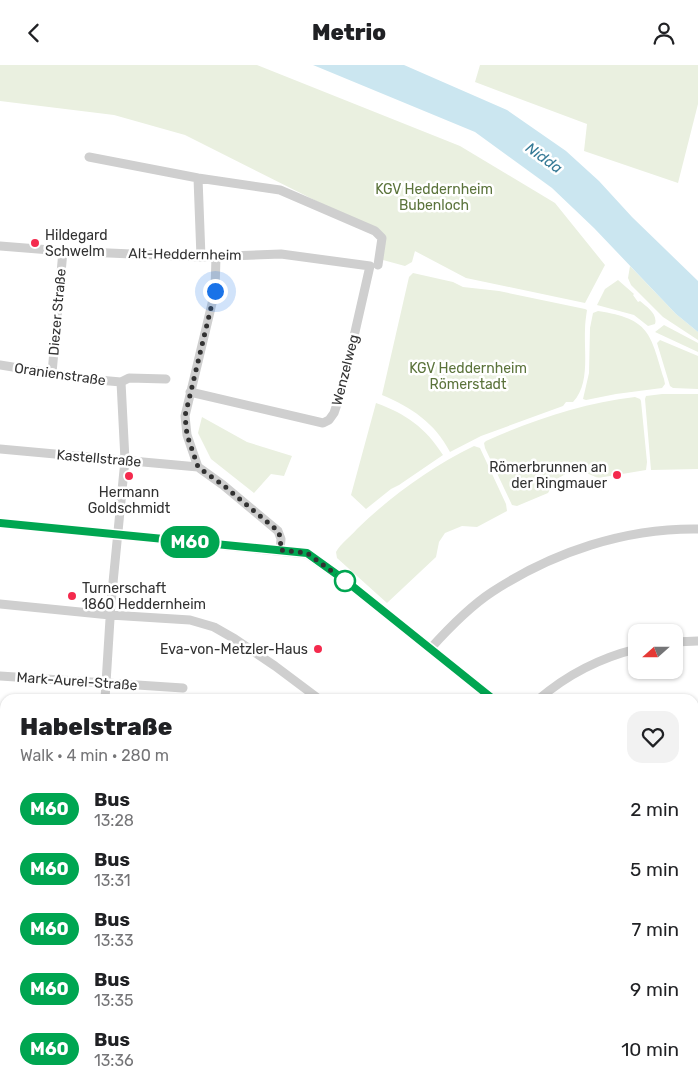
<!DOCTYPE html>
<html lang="en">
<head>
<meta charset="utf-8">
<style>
	body { margin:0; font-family:Rubik,sans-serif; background:#f2f2f2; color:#202124; height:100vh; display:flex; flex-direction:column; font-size:19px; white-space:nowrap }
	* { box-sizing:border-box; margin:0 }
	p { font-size:16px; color:#757577 }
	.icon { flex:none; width:28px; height:28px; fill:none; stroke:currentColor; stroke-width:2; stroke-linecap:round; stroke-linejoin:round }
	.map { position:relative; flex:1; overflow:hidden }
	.panel { position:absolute; left:0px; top:629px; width:699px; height:396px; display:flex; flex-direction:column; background:#fff; border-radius:15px 15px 0 0; box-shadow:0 1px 4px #0004 }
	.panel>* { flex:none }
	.badge { padding:0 10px; border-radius:16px; font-size:18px; line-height:32px }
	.needle { width:32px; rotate:249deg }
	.tools { position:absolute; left:628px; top:559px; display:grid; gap:10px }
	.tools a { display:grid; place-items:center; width:55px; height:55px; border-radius:10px; background:#fff; box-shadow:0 1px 4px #0004; font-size:25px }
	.you { position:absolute; width:25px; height:25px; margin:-12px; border:4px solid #fff; border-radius:50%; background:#1a73e8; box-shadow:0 0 0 8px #1a73e833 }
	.map>.badge { position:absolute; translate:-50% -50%; box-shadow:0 0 0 2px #fff }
	.round { display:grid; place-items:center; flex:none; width:52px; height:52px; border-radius:15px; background:#f2f2f2 }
	.head { display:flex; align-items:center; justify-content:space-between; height:85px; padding:0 20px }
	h1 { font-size:24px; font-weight:800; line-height:38px }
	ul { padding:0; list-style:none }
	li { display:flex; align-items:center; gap:15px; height:60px; padding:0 20px }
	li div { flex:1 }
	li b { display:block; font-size:19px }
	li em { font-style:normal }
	li .badge { min-width:55px; font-weight:700; text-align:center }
	header { display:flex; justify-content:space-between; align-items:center; height:65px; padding:0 20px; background:#fff; font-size:22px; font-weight:800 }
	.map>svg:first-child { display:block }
</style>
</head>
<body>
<header><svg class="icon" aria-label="back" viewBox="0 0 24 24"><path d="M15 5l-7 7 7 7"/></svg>Metrio<svg class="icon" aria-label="person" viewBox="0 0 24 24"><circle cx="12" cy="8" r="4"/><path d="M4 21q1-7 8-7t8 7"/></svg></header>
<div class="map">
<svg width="698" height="1024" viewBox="0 0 698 1024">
	<rect width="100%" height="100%" fill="#fff"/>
	<path fill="#eaf0e0" d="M0 0H257L460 81 555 138 605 200 585 238 466 213 394 175 415 186 412 197 405 201 383 195 384 170 185 70 114 50 0 36Z
		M480 0H698V39L678 118 584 86 587 59 475 17Z
		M630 201 676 249 698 267V275L663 252 631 220 628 213Z
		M413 208 453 217 463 222 499 226 585 244 587 245C586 252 585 258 585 265 584 288 590 319 573 337H566L563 341 481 371 450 387C435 358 411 342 382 330L409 212Z
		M618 215 634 229 633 230 638 237 640 236C647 242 658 249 655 259L648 261 634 250 597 240 605 224Z
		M598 246C650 254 650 268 664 314L665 319 662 323 616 329 586 335 583 334 589 308 590 263 593 248Z
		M664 260 698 278V287L655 267Z
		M660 275 698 291V324L673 323 670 321 657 278Z
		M662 329H698V404L651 405 645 334 646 331Z
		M635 332 640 334 641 336 647 397 646 405 598 413 584 407 571 406 555 415 548 428 517 441 512 440 485 383 484 378 486 376C533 355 583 338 635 332Z
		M376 338C406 349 425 362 443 390L399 420 391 424 366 444 351 430Z
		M202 352 247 377 292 391 284 411 271 409 254 428 211 394 198 368Z
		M474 381 480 383 506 439 507 446 477 462 462 461 445 468 439 477 436 492 387 538 337 493 336 487C341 478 350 472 357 464 391 431 431 402 474 381Z
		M698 974V1024H664L666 1020H694V979Z"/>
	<path fill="#cbe6f0" d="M313 0H404L507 45 566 86 599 116 632 152 698 216V267L676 249 594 163 552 123 475 67Z"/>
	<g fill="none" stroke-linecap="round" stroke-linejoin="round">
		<path stroke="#cfcfcf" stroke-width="9" d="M89 92 198 113 280 125 375 166 382 173 378 200
			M198 113 201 192
			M0 181 63 186 201 192 281 189 370 201 342 324 334 348 329 355 323 358 190 327
			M216 191 215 226 185 351 187 370 198 402 223 420 278 466 281 474 280 485
			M0 300 87 314 121 317 129 313 166 314
			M52 308 63 186
			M0 384 198 402
			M0 458 307 489 345 516 493 634
			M0 539 110 550 190 555 214 562 235 574 275 601 319 634
			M674 577 698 576
			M430 584C448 564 469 542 492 527 553 487 625 463 698 464
			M0 611 183 623
			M105 634 111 538 125 395 121 317
			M539 634C568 609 600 593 636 584
			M694 688H698
			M0 707 5 708
			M0 781H5
			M694 794 698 797
			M0 857H5
			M694 866 698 861
			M0 939H5
			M152 1020 156 1024
			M458 1020 462 1024
			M549 1024 552 1020"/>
		<path stroke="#999" stroke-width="12" d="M694 954 698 950
			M694 971 698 967
			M641 1024 643 1020
			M656 1024 658 1020"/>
	</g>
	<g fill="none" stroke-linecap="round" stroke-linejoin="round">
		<g stroke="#fff" stroke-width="11">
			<path id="line" d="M0 458 307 488 346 516 493 634"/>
		</g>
		<use href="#line" stroke="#00a651" stroke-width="8"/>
		<path stroke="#323232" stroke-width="5" stroke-dasharray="0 9" d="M215 226 185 351 187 370 198 402 223 420 278 466 281 474 280 485 307 488 345 516"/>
	</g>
	<g fill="#f42a4d" stroke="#fff" stroke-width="2">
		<circle cx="35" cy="178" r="5"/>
		<circle cx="617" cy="410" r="5"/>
		<circle cx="129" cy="411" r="5"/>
		<circle cx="72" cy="531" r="5"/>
		<circle cx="318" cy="584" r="5"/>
	</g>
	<circle fill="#fff" stroke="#00a651" stroke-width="2.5" cx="345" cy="516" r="10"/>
	<g text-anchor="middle" stroke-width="5" stroke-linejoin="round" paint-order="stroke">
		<g font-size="14" fill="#5b733b" stroke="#fff">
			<text x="434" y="129">KGV Heddernheim<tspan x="434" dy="16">Bubenloch</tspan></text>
			<text x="468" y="308">KGV Heddernheim<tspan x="468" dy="16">Römerstadt</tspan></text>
		</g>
		<g font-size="14" fill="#323232" stroke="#fff" text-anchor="start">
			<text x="45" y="175">Hildegard<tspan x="45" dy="16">Schwelm</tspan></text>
			<text x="607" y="407" text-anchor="end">Römerbrunnen an<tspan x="607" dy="16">der Ringmauer</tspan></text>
			<text x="129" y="432" text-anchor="middle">Hermann<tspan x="129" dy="16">Goldschmidt</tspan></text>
			<text x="82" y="528">Turnerschaft<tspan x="82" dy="16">1860 Heddernheim</tspan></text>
			<text x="308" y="589" text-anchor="end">Eva-von-Metzler-Haus</text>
		</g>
		<g font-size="14" fill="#323232" stroke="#fff">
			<text transform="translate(185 189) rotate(1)" y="5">Alt-Heddernheim</text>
			<text transform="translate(57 247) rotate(-85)" y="5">Diezer Straße</text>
			<text transform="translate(345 305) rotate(-76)" y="5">Wenzelweg</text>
			<text transform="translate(60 309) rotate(8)" y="5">Oranienstraße</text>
			<text transform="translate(99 393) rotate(5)" y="5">Kastellstraße</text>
			<text transform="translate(77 616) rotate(4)" y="5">Mark-Aurel-Straße</text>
		</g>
		<g font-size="15" font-style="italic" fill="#367a96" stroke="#fff">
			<text transform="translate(544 93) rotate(36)" y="5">Nidda</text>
		</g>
	</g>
</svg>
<div class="tools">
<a><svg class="needle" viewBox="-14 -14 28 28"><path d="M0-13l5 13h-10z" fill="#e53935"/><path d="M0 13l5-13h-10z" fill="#757577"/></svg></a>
</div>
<div class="you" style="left:215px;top:226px"></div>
<b class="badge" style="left:190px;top:477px;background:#00a651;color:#fff">M60</b>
<section class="panel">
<div class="head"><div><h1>Habelstraße</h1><p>Walk · 4 min · 280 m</p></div><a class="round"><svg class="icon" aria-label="heart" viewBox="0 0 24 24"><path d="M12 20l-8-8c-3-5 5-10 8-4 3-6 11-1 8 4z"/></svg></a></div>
<ul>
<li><span class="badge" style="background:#00a651;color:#fff">M60</span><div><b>Bus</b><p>13:28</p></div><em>2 min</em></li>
<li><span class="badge" style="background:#00a651;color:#fff">M60</span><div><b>Bus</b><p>13:31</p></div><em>5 min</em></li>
<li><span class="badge" style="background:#00a651;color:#fff">M60</span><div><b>Bus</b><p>13:33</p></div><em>7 min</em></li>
<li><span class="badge" style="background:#00a651;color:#fff">M60</span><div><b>Bus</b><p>13:35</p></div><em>9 min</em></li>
<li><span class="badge" style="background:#00a651;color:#fff">M60</span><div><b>Bus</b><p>13:36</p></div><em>10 min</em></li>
</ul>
</section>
</div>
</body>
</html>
